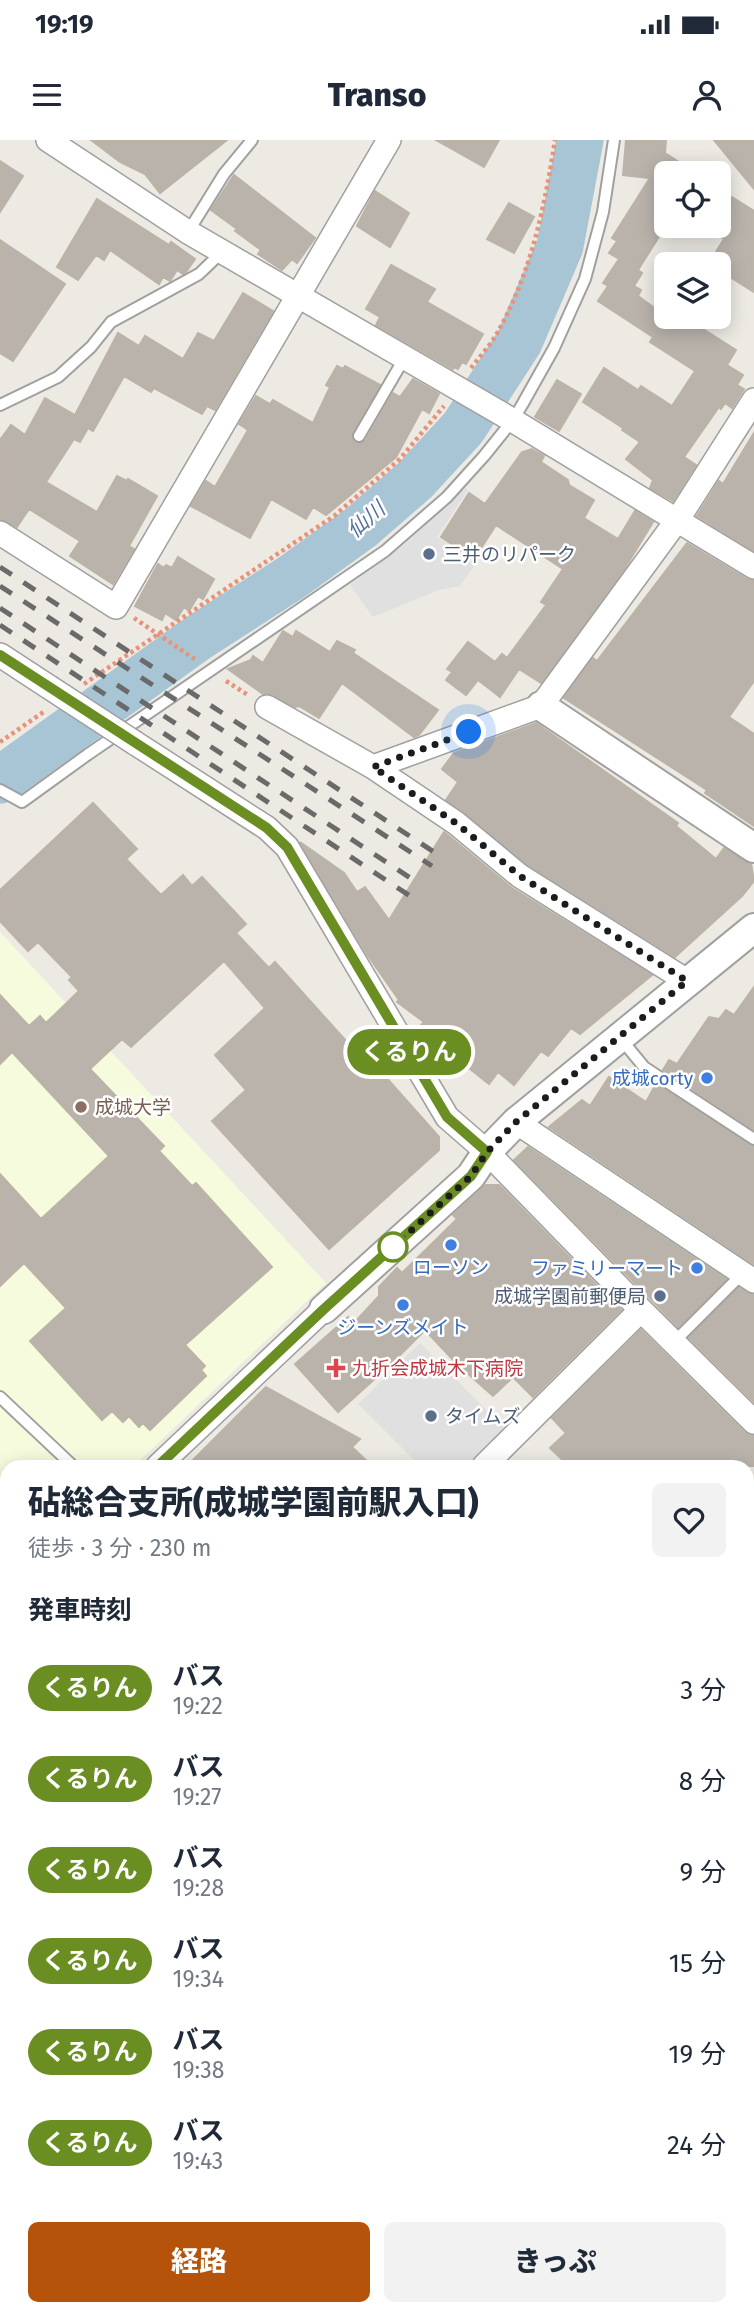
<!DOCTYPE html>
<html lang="ja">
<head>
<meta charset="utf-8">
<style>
	body { margin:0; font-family:"Fira Sans","Noto Sans JP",sans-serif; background:#f2f2f3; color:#1f2937; height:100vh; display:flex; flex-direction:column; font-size:26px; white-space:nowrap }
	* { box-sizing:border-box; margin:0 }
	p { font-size:23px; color:#747a83 }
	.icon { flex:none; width:38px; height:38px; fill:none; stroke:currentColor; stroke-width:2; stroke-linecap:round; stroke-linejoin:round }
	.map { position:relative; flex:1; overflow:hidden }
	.sheet { position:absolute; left:0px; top:1320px; width:754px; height:856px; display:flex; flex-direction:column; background:#fff; border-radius:21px 21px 0 0; box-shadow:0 4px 18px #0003 }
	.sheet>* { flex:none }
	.badge { padding:0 14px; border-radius:23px; font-size:24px; line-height:46px }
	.fabs { position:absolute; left:654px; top:21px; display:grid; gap:14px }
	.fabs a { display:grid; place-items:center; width:77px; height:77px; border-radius:10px; background:#fff; box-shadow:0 4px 18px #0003; font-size:35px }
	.you { position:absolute; width:35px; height:35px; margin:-18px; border:5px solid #fff; border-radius:50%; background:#1a73e8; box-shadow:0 0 0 10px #1a73e833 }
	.map>.badge { position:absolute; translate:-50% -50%; box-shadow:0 0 0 4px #fff }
	h2 { padding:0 28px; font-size:26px; line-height:63px }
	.round { display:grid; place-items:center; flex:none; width:74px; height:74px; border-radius:10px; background:#f2f2f3 }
	.headline { display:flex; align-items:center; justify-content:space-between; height:119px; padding:0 28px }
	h1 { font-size:33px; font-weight:800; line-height:52px }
	.action { display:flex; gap:14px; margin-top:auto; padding:14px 28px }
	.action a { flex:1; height:80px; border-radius:10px; background:#b45309; color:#fff; font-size:28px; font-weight:800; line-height:80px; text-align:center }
	.action a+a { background:#f2f2f3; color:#1f2937 }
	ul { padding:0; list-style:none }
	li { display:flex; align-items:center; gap:21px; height:91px; padding:0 28px }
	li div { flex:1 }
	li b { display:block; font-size:26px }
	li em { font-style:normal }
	li .badge { min-width:77px; font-weight:700; text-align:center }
	.status { display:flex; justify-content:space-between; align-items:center; height:49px; padding:0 35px; background:#fff; direction:ltr }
	.status svg { height:19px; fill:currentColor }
	header { display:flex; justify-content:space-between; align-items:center; height:91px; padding:0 28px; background:#fff; font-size:32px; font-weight:800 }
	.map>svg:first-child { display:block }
</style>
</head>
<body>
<div class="status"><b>19:19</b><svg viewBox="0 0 49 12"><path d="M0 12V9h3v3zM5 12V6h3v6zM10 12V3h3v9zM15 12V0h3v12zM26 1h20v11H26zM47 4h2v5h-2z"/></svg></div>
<header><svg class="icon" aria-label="menu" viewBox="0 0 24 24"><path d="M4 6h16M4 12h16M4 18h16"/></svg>Transo<svg class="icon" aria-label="person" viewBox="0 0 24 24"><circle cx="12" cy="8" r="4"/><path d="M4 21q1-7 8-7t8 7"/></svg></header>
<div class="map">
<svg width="754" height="2175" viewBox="0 0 754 2175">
	<rect width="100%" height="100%" fill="#eceae3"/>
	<path fill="#f7fbdd" d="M0 792 326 1143 134 1326H7V1445L0 1452Z"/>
	<path fill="#e0e0e0" d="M465 348 468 350 437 397 477 422 460 446 439 450 373 477 350 445 404 405Z
		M420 1203 504 1288 465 1326H420L358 1264Z"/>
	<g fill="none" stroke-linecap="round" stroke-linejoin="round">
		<path stroke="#a8c5d5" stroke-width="47" d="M0 640 199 497 292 437 361 387 415 340 463 288 519 202 560 106 580 0"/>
	</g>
	<path fill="#b9b3ac" stroke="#bcb3a7" stroke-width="2" d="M91 0H227L160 53 145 34 120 22Z
		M436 0H499L484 27Z
		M626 0H666L665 13 696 33H667V84L638 130 642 133 634 146 641 150 638 156 667 177H684L736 210 727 225 743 235 737 245 744 249 732 268 725 263 721 269 719 267 684 317 696 325 673 361 650 348 653 340 626 319 640 302 622 290 623 288 583 262 604 228 638 250 641 246 672 266 695 231 650 202 653 197 598 161 608 146 603 143 619 119 609 113 617 101 612 98 650 38 623 35Z
		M714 0H754V49Z
		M0 21 23 36 0 72Z
		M234 35 315 98 297 123 292 119 282 130 258 114 261 110 235 91 237 89 211 70Z
		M719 49 754 71V152L719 130V124L709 123 724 99 719 96Z
		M375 51 409 73 390 107 357 86Z
		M97 59 169 105 171 102 195 119 186 132 183 134 177 130 170 141 163 137 159 144 110 110 104 120 96 115 78 140 57 127Z
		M509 63 534 77 514 113 487 99Z
		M0 100 65 144 13 221 0 213Z
		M391 125 435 149 427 162 483 194 466 224 462 222 458 229 454 227 453 229 376 185 380 177 366 169Z
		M243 153 273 171 215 270 207 266 202 274 154 248 151 252 124 236 93 291 88 288 80 302 74 299 46 342 97 372 117 336 127 341 128 339 157 356 129 406 134 409 113 444 70 416 80 401 29 369 17 387 0 379V300L11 285 25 295 45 258 75 275 118 193 139 206 145 196 183 219 198 193 214 201Z
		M337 226 343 229 345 226 380 245 352 293V299L356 303H362L366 300 393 253 400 257 413 239 439 254 429 273 422 269 396 317 326 375 313 367 306 379 271 359 250 398 191 366 206 341 215 347 248 290 239 284 256 256 270 264 273 260 313 283 330 247 326 245Z
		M557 240 581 254 559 291 535 277Z
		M754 293V411L697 376 719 341 723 344Z
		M532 309 544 316 541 322 568 340 569 345 594 360 584 378 618 399 635 371 653 382 625 428 541 543 519 529 500 557 478 540 466 555 446 540 452 532 447 529 468 502 495 522 502 514 507 518 546 465 541 462 563 429 496 385 474 419 441 397 469 353 485 364 522 312Z
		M687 403 747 439 754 441V541L729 577 754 594V686L705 653 707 650 564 558 593 518 597 521Z
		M178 417 214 439 203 459 198 456 189 471 184 467 176 480 165 473 162 480 135 466 158 424 164 428 166 425 172 428Z
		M283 491 293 497 296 491 330 512 337 501 355 510 353 513 438 570 419 595 414 597 342 543 319 578 299 566 295 567 273 555 263 554 228 529 251 520 253 516 263 523Z
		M536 583 678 683 676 686 716 719 724 708 751 724 754 741 742 756 675 817 528 725 446 660 458 642 442 629 454 613Z
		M93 663 137 709 126 719 161 755 183 735 192 746 202 737 246 784 236 793 269 828 275 822 356 912 359 907 439 997V1010L329 1109 212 981 246 950 215 915 265 868 224 821 131 907 122 899 90 929 164 1006 159 1011 192 1046 196 1043 272 1127 185 1205 205 1226 201 1230 206 1236 150 1290 143 1283 139 1287 129 1276 123 1282 112 1271 102 1280 30 1201 66 1168 24 1123 0 1146V1034L41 1079 109 1016 12 912 0 924V855L29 886 40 876 46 883 79 851 69 840 72 837 38 802 28 811 0 781V750Z
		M444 692 512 748 652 835 580 894 571 888 548 916 541 911 514 945 498 932 489 944 440 905 436 910 415 892 424 882 397 862 399 860 366 813 300 702 344 733 357 752 365 747 389 780Z
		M754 847V990L663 930 669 920 677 924 709 877 719 879 726 870 734 875Z
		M609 937 646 962 656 944 754 1007V1124L549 987 582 960 590 966Z
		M528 1007 726 1139 678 1187 514 1020Z
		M486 1045H499L621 1170 533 1257 513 1237 493 1256 457 1224 425 1190 390 1225 338 1272 295 1224 348 1177 354 1183 379 1156V1147L397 1128 402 1133 457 1079 453 1075Z
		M739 1148 754 1155V1262L689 1198Z
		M641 1190 744 1292 754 1296V1326H569L550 1308 566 1293 552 1278Z
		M266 1247 360 1299 352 1307 372 1326H187Z"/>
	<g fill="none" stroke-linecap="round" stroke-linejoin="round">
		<g stroke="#a0a0a0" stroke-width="14">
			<path id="service" d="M188 92 224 34 252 0
				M0 265 58 237 91 207 111 182 199 134 222 112
				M359 296 405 217
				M0 650 22 662 87 615 385 411 447 357 484 316 513 280 522 265 554 208 585 139 603 72 614 0
				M621 899 644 927 754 999
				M674 1202 743 1133
				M0 1257 73 1326
				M116 2168 123 2175"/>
		</g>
		<g stroke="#a0a0a0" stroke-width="26">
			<path id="minor" d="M48 0 188 92 502 274 754 427
				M0 393 116 467 389 0
				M0 515 49 547
				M267 567 373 627 456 683 520 736 687 841
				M135 603 267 688 287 707 447 977 487 1012 641 1170 754 1282
				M373 627 541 566 678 379 754 260
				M516 982 754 1141
				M158 1326 324 1169
				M484 1326 641 1170
				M0 1470 7 1463
				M0 1812 7 1805
				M747 1856 754 1849
				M0 1886 7 1893
				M278 2168 285 2175
				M27 2175 34 2168
				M431 2175 438 2168"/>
		</g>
		<g stroke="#a0a0a0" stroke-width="32">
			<path id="tertiary" d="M541 566 754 708
				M324 1169 471 1036 487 1012 516 982 754 788
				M747 1451 754 1444
				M747 1997 754 2004"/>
		</g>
		<path stroke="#e99277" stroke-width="4.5" stroke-dasharray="3.5 3.5" stroke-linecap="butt" d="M471 228C481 215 493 202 500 188 532 129 545 65 555 0
			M134 478 196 520
			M226 541 248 555
			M84 544 334 376 400 319 444 266
			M0 602 45 571"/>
		<use href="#service" stroke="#fff" stroke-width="10"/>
		<use href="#minor" stroke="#fff" stroke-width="23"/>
		<use href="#tertiary" stroke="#fff" stroke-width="28"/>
		<path stroke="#6a6a6a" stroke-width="5" stroke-dasharray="14 14" stroke-linecap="butt" d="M0 427 440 716
			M0 446 432 726
			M0 468 421 745
			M0 485 413 758"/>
		<g stroke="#a0a0a0" stroke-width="26" stroke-linecap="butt">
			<path id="minor-bridge" d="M49 547 135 603"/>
		</g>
		<use href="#minor-bridge" stroke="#fff" stroke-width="23"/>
	</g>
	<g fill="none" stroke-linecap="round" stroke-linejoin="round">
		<g stroke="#fff" stroke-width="16">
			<path id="line" d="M0 515 267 688 287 707 447 977 487 1012 471 1036 324 1169 158 1326"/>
		</g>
		<use href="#line" stroke="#6b8e23" stroke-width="10"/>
		<path stroke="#1c1c1c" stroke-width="7" stroke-dasharray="0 12.6" d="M393 1107 471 1036 487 1012 516 982 687 841 520 736 456 683 373 627 469 592"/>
	</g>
	<g fill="#5c6f8a" stroke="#fff" stroke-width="2.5">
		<circle cx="429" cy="414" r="7"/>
		<circle cx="660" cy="1156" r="7"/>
		<circle cx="431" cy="1276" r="7"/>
	</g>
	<g fill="#3f7fe0" stroke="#fff" stroke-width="2.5">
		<circle cx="707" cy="938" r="7"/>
		<circle cx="451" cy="1105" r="7"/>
		<circle cx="697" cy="1128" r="7"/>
		<circle cx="403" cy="1165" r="7"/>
	</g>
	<circle fill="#8d6e63" stroke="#fff" stroke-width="2.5" cx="81" cy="967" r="7"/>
	<circle fill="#fff" stroke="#6b8e23" stroke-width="3.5" cx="393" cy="1107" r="14"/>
	<path fill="#e0444e" stroke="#fff" stroke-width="2.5" d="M332.5 1217.5h7v7h7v7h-7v7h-7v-7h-7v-7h7z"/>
	<g text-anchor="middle" stroke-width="5" stroke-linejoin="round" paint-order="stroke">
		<g font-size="19" fill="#4e5e75" stroke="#fff" text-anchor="start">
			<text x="443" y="421">三井のリパーク</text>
			<text x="646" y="1163" text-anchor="end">成城学園前郵便局</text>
			<text x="445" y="1283">タイムズ</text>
		</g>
		<g font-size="19" fill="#366cbe" stroke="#fff" text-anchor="end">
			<text x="693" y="945">成城corty</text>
			<text x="451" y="1134" text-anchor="middle">ローソン</text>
			<text x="683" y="1135">ファミリーマート</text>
			<text x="403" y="1194" text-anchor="middle">ジーンズメイト</text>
		</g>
		<g font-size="19" fill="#785e54" stroke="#fff" text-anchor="start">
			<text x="95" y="974">成城大学</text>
		</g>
		<g font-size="19" fill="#be3a42" stroke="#fff" text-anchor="start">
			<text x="352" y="1235">九折会成城木下病院</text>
		</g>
		<g font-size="21" font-style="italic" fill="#5470a0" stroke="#fff">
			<text transform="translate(366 380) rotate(-41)" y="7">仙川</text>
		</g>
	</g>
</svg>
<div class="fabs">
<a><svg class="icon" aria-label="locate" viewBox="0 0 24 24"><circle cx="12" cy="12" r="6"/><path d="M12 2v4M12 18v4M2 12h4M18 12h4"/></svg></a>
<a><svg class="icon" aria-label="layers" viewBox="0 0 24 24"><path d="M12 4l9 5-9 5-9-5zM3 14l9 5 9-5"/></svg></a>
</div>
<div class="you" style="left:469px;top:592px"></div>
<b class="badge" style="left:409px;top:912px;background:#6b8e23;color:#fff">くるりん</b>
<section class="sheet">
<div class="headline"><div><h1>砧総合支所(成城学園前駅入口)</h1><p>徒歩 · 3 分 · 230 m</p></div><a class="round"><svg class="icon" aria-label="heart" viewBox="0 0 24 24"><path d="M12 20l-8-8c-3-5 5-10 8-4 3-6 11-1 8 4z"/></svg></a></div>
<h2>発車時刻</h2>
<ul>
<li><span class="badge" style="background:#6b8e23;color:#fff">くるりん</span><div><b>バス</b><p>19:22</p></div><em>3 分</em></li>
<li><span class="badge" style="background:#6b8e23;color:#fff">くるりん</span><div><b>バス</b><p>19:27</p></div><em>8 分</em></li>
<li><span class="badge" style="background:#6b8e23;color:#fff">くるりん</span><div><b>バス</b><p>19:28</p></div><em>9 分</em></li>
<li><span class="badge" style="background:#6b8e23;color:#fff">くるりん</span><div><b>バス</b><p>19:34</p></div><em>15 分</em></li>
<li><span class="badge" style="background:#6b8e23;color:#fff">くるりん</span><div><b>バス</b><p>19:38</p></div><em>19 分</em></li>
<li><span class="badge" style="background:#6b8e23;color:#fff">くるりん</span><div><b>バス</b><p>19:43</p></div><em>24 分</em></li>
</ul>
<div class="action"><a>経路</a><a>きっぷ</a></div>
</section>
</div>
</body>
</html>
